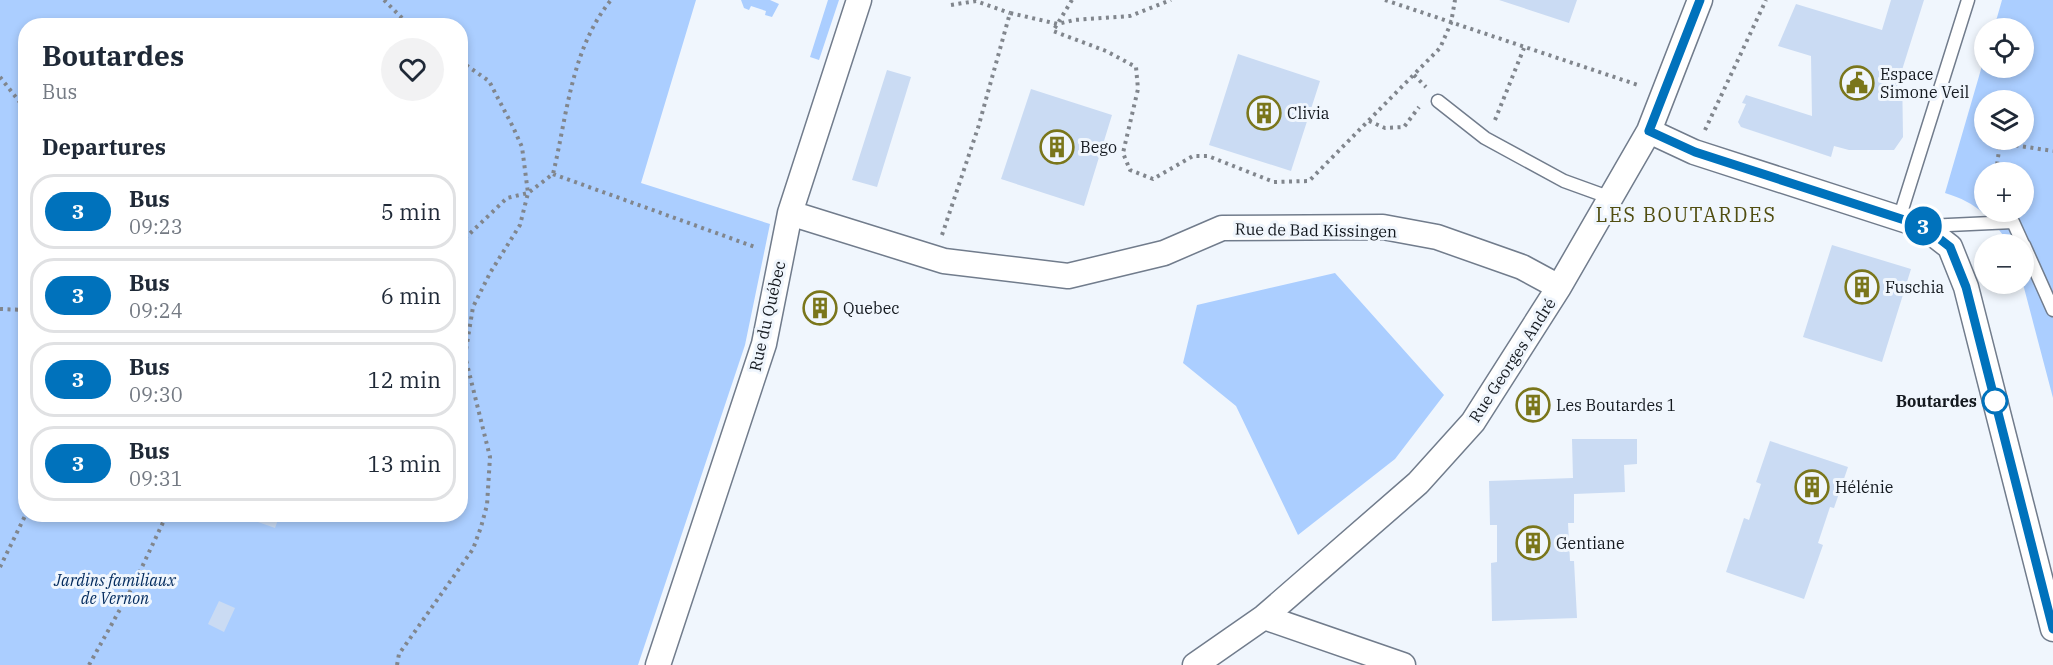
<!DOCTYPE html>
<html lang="en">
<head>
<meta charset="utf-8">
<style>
	body { margin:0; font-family:"IBM Plex Serif",serif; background:#f2f2f3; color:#1f2937; height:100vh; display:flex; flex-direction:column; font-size:22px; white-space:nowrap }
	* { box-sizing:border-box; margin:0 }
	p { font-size:20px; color:#747a83 }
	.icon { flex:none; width:33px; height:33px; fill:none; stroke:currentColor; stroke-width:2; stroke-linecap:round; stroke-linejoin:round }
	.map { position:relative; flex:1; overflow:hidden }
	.sheet { position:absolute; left:18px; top:18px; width:450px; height:504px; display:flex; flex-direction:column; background:#fff; border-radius:24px; box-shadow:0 3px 9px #0003 }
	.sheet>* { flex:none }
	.badge { padding:0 12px; border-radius:20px; font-size:21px; line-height:39px }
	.controls { position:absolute; left:1974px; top:18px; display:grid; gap:12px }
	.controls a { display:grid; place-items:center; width:60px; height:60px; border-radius:50%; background:#fff; box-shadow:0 3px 9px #0003; font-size:30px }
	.map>.badge { position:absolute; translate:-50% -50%; box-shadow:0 0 0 3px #fff }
	h2 { padding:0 24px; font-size:22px; line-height:54px }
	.round { display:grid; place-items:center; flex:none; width:63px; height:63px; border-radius:32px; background:#f2f2f3 }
	.summary { display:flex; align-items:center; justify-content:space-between; height:102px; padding:0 24px }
	h1 { font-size:28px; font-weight:800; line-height:45px }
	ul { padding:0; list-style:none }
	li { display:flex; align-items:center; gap:18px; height:75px; margin:0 12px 9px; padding:0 12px; border:3px solid #e0e1e3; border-radius:24px }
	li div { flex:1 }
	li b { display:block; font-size:22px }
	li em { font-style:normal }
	li .badge { min-width:66px; font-weight:700; text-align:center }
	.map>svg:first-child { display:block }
</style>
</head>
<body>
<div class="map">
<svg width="2053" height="665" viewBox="0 0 2053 665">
	<rect width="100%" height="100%" fill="#f0f6fd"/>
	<path fill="#abceff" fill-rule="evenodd" d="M0 0H696L641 183 770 224 745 345 638 665H0ZM26 26H460V514H26Z
		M741 0H770L779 4 772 17 765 15 766 11 751 6 749 10 744 8Z
		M828 0H839L819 60 810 57Z
		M2002 0H2053V398L2023 284 2024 244H2010C1989 217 1978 203 1945 193L1984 59V68H2024V28H1994ZM1984 100H2024V140H1984ZM1984 172H2024V212H1984Z
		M1335 273 1444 395 1395 459 1298 535 1236 406 1183 363 1197 305Z"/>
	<path fill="#cadbf3" d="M1499 0H1577L1569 23Z
		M1891 0H1924L1902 70 1903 137 1894 150H1849L1834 146 1831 157 1741 127 1738 122 1746 104 1742 103 1746 95 1812 116 1811 56 1778 46 1796 4 1882 30Z
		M1238 54 1320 81 1291 171 1209 145Z
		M887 70 911 77 877 187 852 180Z
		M1031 89 1112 115 1084 206 1001 179Z
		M1832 245 1911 269 1882 362 1803 337Z
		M816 298 831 303 824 319 810 314Z
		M1524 400H1543V411H1524Z
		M1572 439H1637V464L1624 465 1625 492 1574 494V523H1568L1570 561H1574L1577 618 1492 621 1491 563 1497 562V525H1490L1489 481 1573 478Z
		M1770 441 1848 467 1834 508 1830 507 1818 543 1823 545 1804 599 1726 572 1744 518 1749 520 1761 484 1756 482Z
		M260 514H280L275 528 258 522Z
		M219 601 235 608 224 632 208 624Z"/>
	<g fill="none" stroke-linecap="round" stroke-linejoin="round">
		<g stroke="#717c8c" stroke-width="15">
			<path id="service" d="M1438 101 1485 138 1564 181 1611 198
				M1899 219 1968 0
				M1927 226 2013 222 2023 244
				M2024 245 2053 310"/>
		</g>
		<g stroke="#717c8c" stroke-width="27">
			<path id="minor" d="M1649 131 1694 152 1923 226 1950 247 1966 287 2053 629
				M790 213 944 261 1068 276 1164 253 1222 228 1383 227 1437 237 1522 267 1559 287
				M1264 617 1403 665
				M658 665 764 344 790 213 859 0
				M1195 665 1264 617 1418 483 1473 422 1559 287 1649 131 1700 0"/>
		</g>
		<path stroke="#81868d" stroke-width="4" stroke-dasharray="3 4.5" stroke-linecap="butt" d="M384 0 410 26
			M1072 0 1053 31 1106 51 1136 67 1138 89 1123 153 1130 170 1153 179 1193 156H1208L1274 182 1309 181 1440 48 1451 23 1455 0
			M1385 0 1638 85
			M951 5 976 1 1010 13
			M460 61 489 81 513 127 522 147 528 193 507 198 460 243
			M1414 75 1426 87
			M0 77 26 110
			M1495 120 1524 48
			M1369 121 1385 128 1404 127 1419 107
			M1705 130 1766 0
			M1996 172 2000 143 2053 151
			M553 174 755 247
			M942 235 978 128 1010 13 1058 24 1074 20 1130 16 1171 0
			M0 309 26 310
			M0 567 26 514
			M89 665 133 586 167 514
			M397 665 399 654 473 549 481 527 487 505 490 457 465 356 473 307 490 273 520 225 528 193 553 174C567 116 571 49 611 0"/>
		<use href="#service" stroke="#fff" stroke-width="12"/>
		<use href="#minor" stroke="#fff" stroke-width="24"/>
	</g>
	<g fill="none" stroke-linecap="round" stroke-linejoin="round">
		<g stroke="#fff" stroke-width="14">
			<path id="line" d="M1700 0 1649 131 1695 152 1923 226 1950 247 1966 287 2053 629"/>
		</g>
		<use href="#line" stroke="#0072bc" stroke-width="9"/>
	</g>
	<defs>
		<g id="civic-ring" transform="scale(1.725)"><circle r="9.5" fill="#f0f6fd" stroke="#7a761b" stroke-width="1.5"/><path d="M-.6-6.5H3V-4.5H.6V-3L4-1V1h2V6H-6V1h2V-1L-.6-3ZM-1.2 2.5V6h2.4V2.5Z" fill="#7a761b"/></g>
		<g id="building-ring" transform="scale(1.725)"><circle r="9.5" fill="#f0f6fd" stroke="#7a761b" stroke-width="1.5"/><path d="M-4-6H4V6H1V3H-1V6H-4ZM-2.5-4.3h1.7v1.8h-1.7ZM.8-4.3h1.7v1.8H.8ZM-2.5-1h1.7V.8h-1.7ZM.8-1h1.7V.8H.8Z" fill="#7a761b"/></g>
	</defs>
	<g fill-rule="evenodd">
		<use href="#civic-ring" x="1857" y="83"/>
		<use href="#building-ring" x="1264" y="113"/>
		<use href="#building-ring" x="1057" y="147"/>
		<use href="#building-ring" x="1862" y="287"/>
		<use href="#building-ring" x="820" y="308"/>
		<use href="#building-ring" x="1533" y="405"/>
		<use href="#building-ring" x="1812" y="487"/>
		<use href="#building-ring" x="1533" y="543"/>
	</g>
	<circle fill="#fff" stroke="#0072bc" stroke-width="3" cx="1995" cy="401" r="12"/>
	<g text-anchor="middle" stroke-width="6" stroke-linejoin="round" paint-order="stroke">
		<g font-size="16" fill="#14191f" stroke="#f0f6fd" text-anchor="start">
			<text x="1880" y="80">Espace<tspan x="1880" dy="18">Simone Veil</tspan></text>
			<text x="1287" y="119">Clivia</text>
			<text x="1080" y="153">Bego</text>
			<text x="1885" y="293">Fuschia</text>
			<text x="843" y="314">Quebec</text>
			<text x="1556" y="411">Les Boutardes 1</text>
			<text x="1835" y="493">Hélénie</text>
			<text x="1556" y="549">Gentiane</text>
		</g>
		<g font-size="16" fill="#14191f" stroke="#f0f6fd">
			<text transform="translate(1316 230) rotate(1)" y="6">Rue de Bad Kissingen</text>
			<text transform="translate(767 316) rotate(-77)" y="6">Rue du Québec</text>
			<text transform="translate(1512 360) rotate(-57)" y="6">Rue Georges André</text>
		</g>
		<g font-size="16" font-weight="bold" fill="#14191f" stroke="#f0f6fd" text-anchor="end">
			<text x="1977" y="407">Boutardes</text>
		</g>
		<g font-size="16" font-style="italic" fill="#032b5e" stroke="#f0f6fd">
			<text x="115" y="586">Jardins familiaux<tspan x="115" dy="18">de Vernon</tspan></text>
		</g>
		<g font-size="20" letter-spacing="1.5" fill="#514e11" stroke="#f0f6fd">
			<text x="1686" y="222">LES BOUTARDES</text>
		</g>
	</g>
</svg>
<div class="controls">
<a><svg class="icon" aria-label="locate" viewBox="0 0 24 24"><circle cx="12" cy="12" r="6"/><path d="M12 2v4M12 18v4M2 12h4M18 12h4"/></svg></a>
<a><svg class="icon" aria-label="layers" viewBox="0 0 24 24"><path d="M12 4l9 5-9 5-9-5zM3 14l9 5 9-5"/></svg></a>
<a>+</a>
<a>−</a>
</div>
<b class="badge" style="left:1923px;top:226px;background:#0072bc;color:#fff">3</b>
<section class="sheet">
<div class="summary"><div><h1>Boutardes</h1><p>Bus</p></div><a class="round"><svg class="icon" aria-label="heart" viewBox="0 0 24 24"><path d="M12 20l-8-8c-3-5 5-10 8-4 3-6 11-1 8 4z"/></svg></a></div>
<h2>Departures</h2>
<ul>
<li><span class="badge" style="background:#0072bc;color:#fff">3</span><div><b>Bus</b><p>09:23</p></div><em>5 min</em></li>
<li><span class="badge" style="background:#0072bc;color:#fff">3</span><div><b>Bus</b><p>09:24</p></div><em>6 min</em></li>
<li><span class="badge" style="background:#0072bc;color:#fff">3</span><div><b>Bus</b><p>09:30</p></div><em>12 min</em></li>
<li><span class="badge" style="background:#0072bc;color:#fff">3</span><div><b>Bus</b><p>09:31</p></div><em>13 min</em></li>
</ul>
</section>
</div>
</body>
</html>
